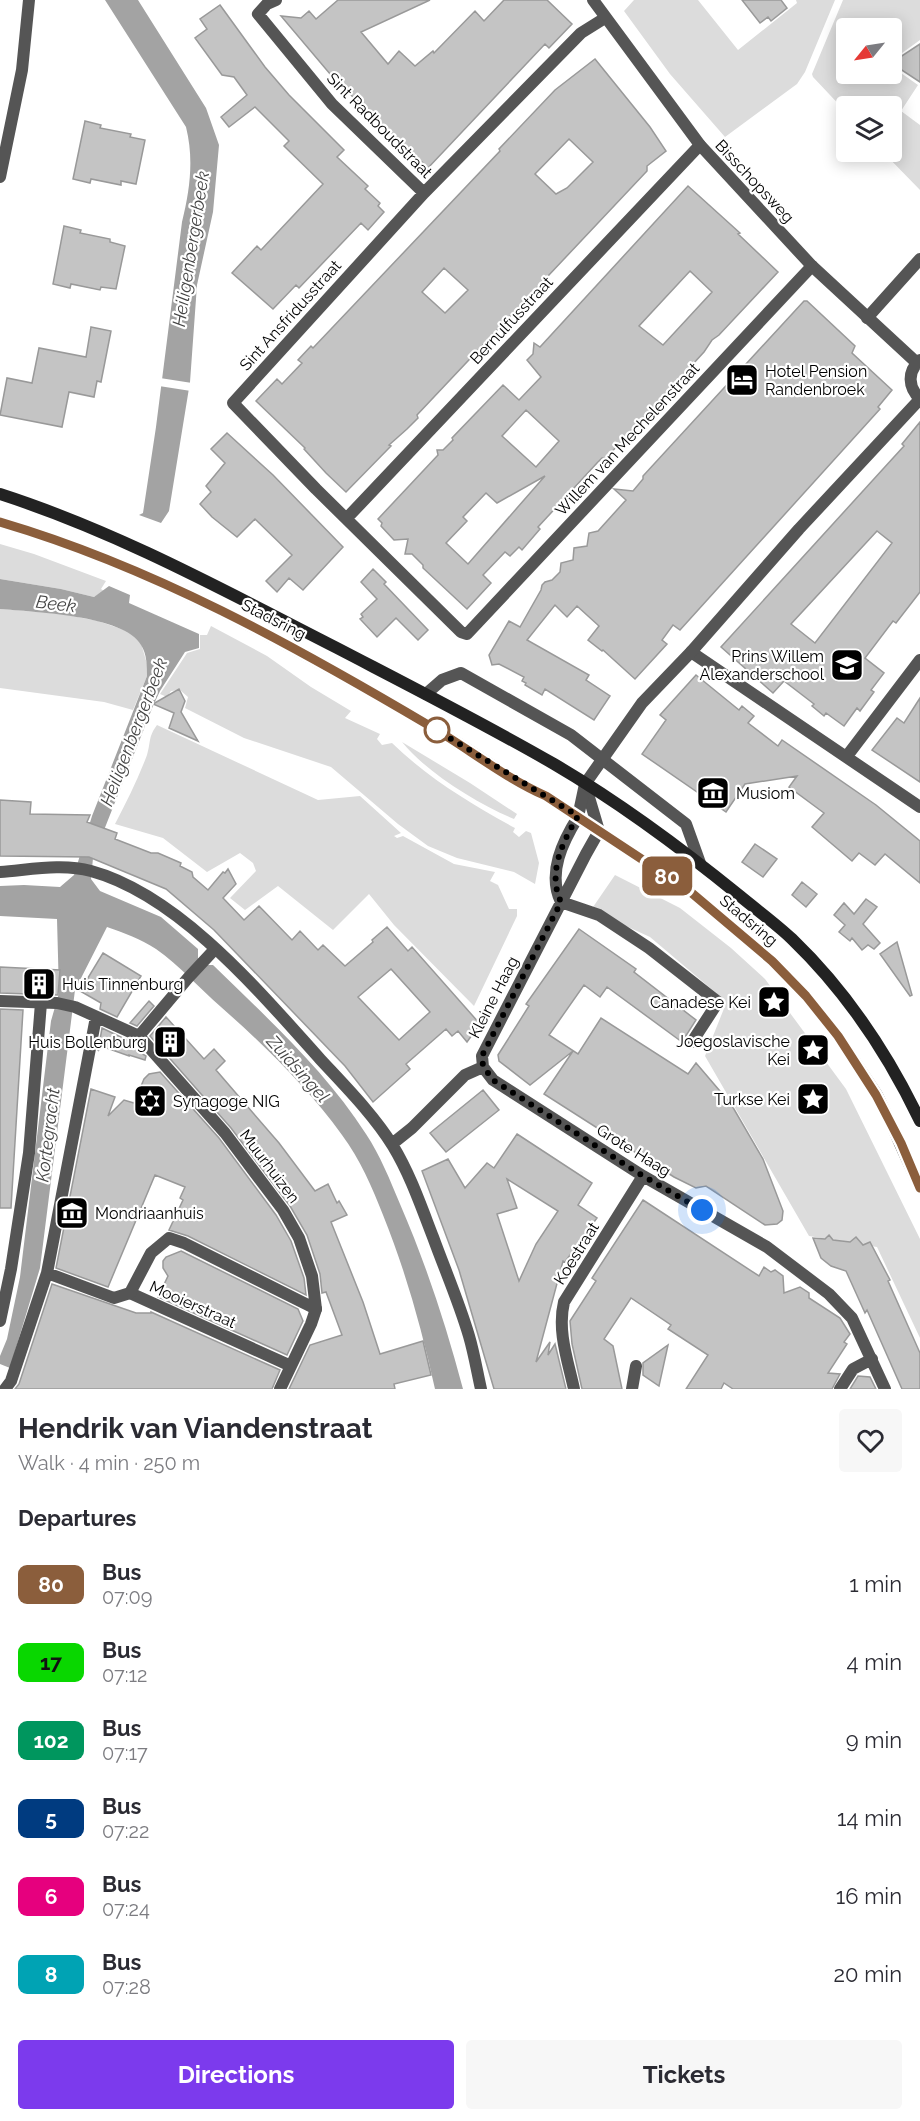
<!DOCTYPE html>
<html lang="en">
<head>
<meta charset="utf-8">
<style>
	body { margin:0; font-family:Raleway,sans-serif; background:#f7f7f7; color:#2b2b33; height:100vh; display:flex; flex-direction:column; font-size:22px; white-space:nowrap }
	* { box-sizing:border-box; margin:0 }
	p { font-size:20px; color:#7c7c81 }
	.icon { flex:none; width:33px; height:33px; fill:none; stroke:currentColor; stroke-width:2; stroke-linecap:round; stroke-linejoin:round }
	.map { position:relative; height:1389px; overflow:hidden }
	.drawer { display:flex; flex-direction:column; background:#fff; flex:1 }
	.drawer>* { flex:none }
	.badge { padding:0 12px; border-radius:9px; font-size:21px; line-height:39px }
	.needle { width:39px; rotate:240deg }
	.buttons { position:absolute; left:836px; top:18px; display:grid; gap:12px }
	.buttons a { display:grid; place-items:center; width:66px; height:66px; border-radius:6px; background:#fff; box-shadow:0 3px 15px #0003; font-size:30px }
	.you { position:absolute; width:30px; height:30px; margin:-15px; border:4px solid #fff; border-radius:50%; background:#1a73e8; box-shadow:0 0 0 9px #1a73e833 }
	.map>.badge { position:absolute; translate:-50% -50%; box-shadow:0 0 0 3px #fff }
	h2 { padding:0 18px; font-size:22px; line-height:54px }
	.round { display:grid; place-items:center; flex:none; width:63px; height:63px; border-radius:6px; background:#f7f7f7 }
	.summary { display:flex; align-items:center; justify-content:space-between; height:102px; padding:0 18px }
	h1 { font-size:28px; font-weight:700; line-height:45px }
	.cta { display:flex; gap:12px; margin-top:auto; padding:12px 18px }
	.cta a { flex:1; height:69px; border-radius:6px; background:#7c3aed; color:#fff; font-size:24px; font-weight:700; line-height:69px; text-align:center }
	.cta a+a { background:#f7f7f7; color:#2b2b33 }
	ul { padding:0; list-style:none }
	li { display:flex; align-items:center; gap:18px; height:78px; padding:0 18px }
	li div { flex:1 }
	li b { display:block; font-size:22px }
	li em { font-style:normal }
	li .badge { min-width:66px; font-weight:700; text-align:center }
	.map>svg:first-child { display:block }
</style>
</head>
<body>
<div class="map">
<svg width="920" height="1389" viewBox="0 0 920 1389">
	<rect width="100%" height="100%" fill="#fff"/>
	<path fill="#dcdcdc" d="M634 0H698L738 50 797 3 796 0H835L805 72 797 84 725 137 670 74 624 11Z
		M843 0H920V40L891 61V28H846V74H891V66L918 85 901 111 920 125V190L883 152H891V106H846V112L813 77 812 74Z
		M0 544 34 554 106 581 101 589 104 591 94 597 61 589 0 579Z
		M0 609 62 614 98 621 130 632 141 643 147 664V676L133 710 104 702 0 688Z
		M211 626 267 656 311 687 351 711 345 718 380 734 377 739 382 745 392 743C428 778 471 804 515 828L513 832 519 837 526 831 531 833 539 863 535 884 514 872 457 858 428 846 398 824 331 767 244 738 185 708 188 697 180 690 171 691 167 697 160 694 187 653 200 649V635H207Z
		M157 725 318 800 360 796 401 833 394 836 397 838 403 836 454 864 495 872 490 881 498 885 509 909H517V916L474 1006 394 925 369 894 333 930 278 886 245 910 230 898 256 871 253 863 240 853 207 872 163 838 115 824C127 801 138 779 147 755 151 742 148 737 157 725Z
		M402 742 470 783 517 814 514 819C478 804 427 773 402 742Z
		M615 875 680 908 731 948 765 979 846 1089 920 1239V1338L877 1247 809 1236 705 1056 725 1006 722 998 650 937 591 910Z"/>
	<path fill="#a3a3a3" d="M105 0H138L206 108 219 145 213 212 197 285 190 382 169 511 161 523 139 515 143 513 156 427 182 222C190 190 194 159 186 127Z
		M0 579 61 589 94 597 109 586 130 595 129 603 199 634V648L185 652 160 691 153 706 93 858 91 879 100 891 161 917 198 949V958L206 965H213C267 1018 325 1070 366 1134 380 1155 390 1180 400 1204 426 1264 446 1325 463 1389H435C422 1330 406 1272 383 1215 372 1187 360 1159 342 1135 308 1088 264 1045 221 1007 199 988 180 966 156 949 141 939 124 933 107 927L75 990 40 1268 10 1368 0 1364V1356L7 1339 20 1277 51 1021 59 993 57 919 0 916V886L24 885 60 887 74 875 92 816 147 676C147 666 147 654 141 645 125 615 32 612 0 609Z"/>
	<path fill="#fff" d="M160 378 192 383 191 391 159 386Z"/>
	<path fill="#c4c4c4" stroke="#999" stroke-width="1.5" fill-rule="evenodd" d="M338 0H430L361 32 388 64 399 51 415 66 433 51 434 53 475 11 484 21 504 0H547L572 24 549 48 545 44 428 168 416 156 414 158 400 144 401 142 336 81 281 16 301 18 309 11 316 19Z
		M742 0H781L787 8 771 21 768 17 760 23Z
		M220 5 265 67 289 95 344 150 337 157 368 186 365 189 380 203 378 206 384 212 368 230 361 223 299 288 296 285 273 309 232 273 257 246 261 250 323 184 284 146 289 141 255 107 229 127 221 117 247 95 234 77 222 75 195 38 207 29 200 19Z
		M920 44V82L891 63Z
		M595 59 650 127 666 151 647 166V171L417 415 418 418 407 429 389 445 391 446 346 492 326 473 304 449 305 448 256 401 277 379 282 384 302 363 298 360 311 346 313 348 500 151 499 149 555 90ZM569 139 593 162 567 188 556 194 535 174ZM444 268 468 290 445 313 422 292Z
		M85 121 101 125 100 128 131 134 130 137 145 140 136 184 121 181V185L91 179 90 183 73 179Z
		M688 186 740 233 738 234 778 272 719 335 712 340 704 352 606 458H602L597 463 538 527 540 529 522 550 519 547 510 556 505 552 483 575 491 583 467 609 423 568V565L412 554H405L408 539 394 540 381 526 382 523 378 519 438 455 437 450H443L453 440 452 438 503 385 519 400 541 377 527 360 533 354 534 343 540 347ZM690 271 712 292 663 345 639 326ZM526 410 559 441 536 467 502 436ZM545 476 468 564 446 543 467 521 463 517 486 493 497 503Z
		M64 226 81 230 80 233 110 239V242L125 246 116 289 101 287 100 290 71 284 70 288 53 284Z
		M804 301H807L855 346 852 353 892 390 878 407 880 409 680 630 673 625 662 640 667 644 635 679 603 650 602 651 588 640 599 626 577 606 567 617 555 605 527 640 589 675 586 680 610 696 594 720 545 689 542 695 525 685 526 683 522 681 524 677 499 664 492 665 489 655 509 621 520 627 541 590 542 585 545 582 552 580 560 572 561 563 573 560 574 548 587 546 589 533 598 531 626 500 614 489 633 491 643 479V476Z
		M91 327 111 331 101 382 97 381 94 397 69 392 62 427 0 415 7 378 32 383 39 348 86 357Z
		M920 422V592L896 623 893 621 865 658 884 673 871 690 874 692 860 711 857 708 844 726 826 713 824 716 812 706 814 704 784 681 773 693 721 647 883 469 904 446 902 444ZM877 531 892 543 815 643 791 624Z
		M227 433 273 475 343 547 303 590 289 578 277 592 266 581 292 555 255 519 237 537 212 517 200 504 211 492 206 486 225 463 211 449Z
		M373 569 386 582 384 584 428 630 418 640 396 618 377 637 360 619 363 617 361 614 377 599 361 582Z
		M696 675 739 710 742 706 754 716 748 723 778 746 782 740 876 805 920 841V883L885 854 875 865 859 853 852 861 812 827 824 813 789 787 797 776 745 784 726 812 642 754 666 720 660 715Z
		M179 689 185 701 181 712 198 741 169 728 174 713 153 704Z
		M920 698V782L872 750 897 718 904 723Z
		M0 800 31 802 30 814 90 815 87 822 117 833 115 839 151 853H158L181 863 180 866 192 872 193 877 208 890 223 872 225 873 228 869 236 884 223 898 244 920 259 906 292 940 300 931 318 950 323 945 345 966 373 942 372 940 387 927 408 951 412 947 480 1024 467 1042 458 1031 452 1036 446 1029 406 1064 410 1069 373 1102 345 1066 214 930 166 889 89 857 0 856ZM391 969 430 1012 399 1040 358 997Z
		M755 844 777 859 763 877 742 862Z
		M802 882 817 894 806 907 792 895Z
		M866 899 877 907 863 924 880 943 874 949 868 945 862 950 852 938 850 941 839 932 845 925 834 915 844 903 854 914Z
		M579 929 636 969 634 972 696 1020 682 1042 607 987 600 997 584 985 549 1035 578 1054 601 1018 688 1074 696 1063 731 1104 763 1159 783 1211 782 1220 777 1224 765 1225 706 1186 696 1188 674 1177 544 1094 573 1051 530 1085 499 1061 498 1055 529 1006 526 1004Z
		M897 942 912 995 910 996 880 954Z
		M103 953 141 976 117 1017 100 1009 101 1003 80 991Z
		M0 967 60 970 58 995 0 993Z
		M149 1001 154 1006 137 1026 130 1023Z
		M0 1009 23 1010 11 1208H0Z
		M166 1017 204 1059 214 1049 225 1061 216 1070 279 1143 315 1191 328 1184 337 1203 339 1201 347 1215 331 1222 363 1302 380 1354 423 1341 431 1375 394 1384 395 1389H289L310 1345 342 1335 326 1292 322 1293 320 1274 307 1235 290 1206 231 1128 150 1036Z
		M102 1028 133 1043 132 1047 146 1056 145 1060 129 1055V1056L101 1046 98 1051Z
		M160 1072 219 1138 276 1215 291 1241 304 1278 306 1295 188 1236 169 1230 183 1200 180 1198 185 1187 155 1175 108 1287 56 1268 91 1089 115 1097 108 1116 124 1100 134 1103 144 1079 149 1074Z
		M483 1090 499 1110 446 1152 430 1133Z
		M517 1134 592 1183 578 1205 597 1218 565 1262 563 1261 536 1362 550 1342 548 1355 555 1344 566 1389H494L459 1270 422 1171 448 1159 465 1188 487 1163 494 1168ZM507 1179 558 1211 536 1244 519 1281 497 1214 517 1208Z
		M643 1200 759 1276 764 1267 771 1272 775 1270 783 1276 784 1293 800 1287 809 1293V1298L840 1318 850 1334 844 1342 847 1344 828 1373 840 1374 832 1389H733L724 1383 721 1389H686L708 1355 668 1329 671 1325 631 1298 604 1339 613 1346 622 1389H582L572 1344 570 1321 596 1281 592 1278Z
		M829 1235 833 1240 850 1242 856 1237 863 1245 870 1242 890 1280 888 1281 920 1353V1389H902L867 1310 865 1313 846 1271 831 1266 821 1258 813 1238 825 1239Z
		M181 1251 298 1309 303 1321 287 1355 158 1297 168 1276 163 1268V1261L166 1257Z
		M52 1284 136 1313H151V1312L280 1370 272 1389H15L19 1384Z
		M668 1345 659 1386 643 1375V1363Z
		M858 1376 870 1377 876 1389H850Z"/>
	<g fill="none" stroke-linecap="round" stroke-linejoin="round">
		<path stroke="#555" stroke-width="12" d="M130 1293 291 1366
			M280 1389 311 1324 316 1309"/>
		<path stroke="#555" stroke-width="12" d="M276 0 267 4 258 14 332 104 424 193
			M605 18 581 33 424 193 233 403 316 489 461 632 467 634 812 266
			M867 318 920 259
			M347 518 700 145
			M691 652 920 807
			M426 694 442 680 461 673 571 735 686 824 700 863
			M847 756 920 660
			M585 784 599 831 586 854 482 1056 483 1067 493 1080 643 1176 767 1247 829 1294 852 1318 885 1389
			M0 872C29 870 62 863 91 871 179 895 260 992 320 1059 345 1086 373 1114 393 1146 410 1174 421 1206 433 1237 445 1270 459 1302 469 1336 474 1353 477 1371 481 1389
			M561 902 599 915 649 948 718 1002 692 1042
			M561 902C547 873 563 841 578 817
			M0 1001 57 1003 75 1007 139 1036 225 1133 283 1210 299 1238 312 1276 316 1309
			M139 1036 188 978 215 949
			M392 1144 412 1128 465 1075 483 1067
			M47 1273 114 1298 130 1293 151 1253 169 1238 184 1243 316 1309
			M0 1321 11 1269 29 1153 41 1003
			M5 1389 11 1381 47 1273 96 1017
			M574 1389C568 1361 557 1331 564 1302L643 1176
			M632 1389 636 1366
			M840 1389 853 1369 872 1359"/>
		<path stroke="#555" stroke-width="12" d="M593 0 700 145 812 266 917 363
			M0 177 22 70 29 0
			M920 360C907 372 908 387 920 399
			M578 817 585 784 642 703 691 652 799 529 920 399"/>
		<path stroke="#222" stroke-width="12" d="M0 494C118 532 227 592 337 648 410 686 483 723 554 764 619 802 681 848 740 896 757 910 776 924 792 939 846 991 888 1054 920 1121
			M0 522C153 567 293 646 430 726 469 748 505 778 546 796L687 889 772 961 806 996 838 1036 877 1095 893 1128 920 1188"/>
	</g>
	<g fill="none" stroke-linecap="round" stroke-linejoin="round">
		<g stroke="#fff" stroke-width="14">
			<path id="line" d="M0 522C153 567 293 645 430 726 469 749 505 778 546 796L687 889 772 961 806 996 838 1036 876 1095 901 1143 920 1188"/>
		</g>
		<use href="#line" stroke="#8b5e3c" stroke-width="9"/>
		<path stroke="#000" stroke-width="6" stroke-dasharray="0 10.8" d="M437 730 430 726 578 816C563 841 547 873 561 902L482 1056 483 1066 493 1080 643 1176 702 1210"/>
	</g>
	<defs>
		<g id="hotel-square" transform="scale(1.725)"><rect x="-9" y="-9" width="18" height="18" rx="4" fill="#000" stroke="#fff"/><path d="M-6-4.5h1.5V1H6V5H4.5V3h-9V5H-6ZM-4 0a1.8 1.8 0 1 1 3.6 0ZM.5 0V-2.5h3Q6-2.5 6 0Z" fill="#fff"/></g>
		<g id="school-square" transform="scale(1.725)"><rect x="-9" y="-9" width="18" height="18" rx="4" fill="#000" stroke="#fff"/><path d="M0-5L7-2L0 1L-7-2ZM-4 1L0 2.5L4 1V4Q0 6-4 4Z" fill="#fff"/></g>
		<g id="museum-square" transform="scale(1.725)"><rect x="-9" y="-9" width="18" height="18" rx="4" fill="#000" stroke="#fff"/><path d="M0-6L6-3V-2H-6V-3ZM-5-1h2V3h-2ZM-1-1h2V3h-2ZM3-1h2V3H3ZM-6 4H6V6H-6Z" fill="#fff"/></g>
		<g id="building-square" transform="scale(1.725)"><rect x="-9" y="-9" width="18" height="18" rx="4" fill="#000" stroke="#fff"/><path d="M-4-6H4V6H1V3H-1V6H-4ZM-2.5-4.3h1.7v1.8h-1.7ZM.8-4.3h1.7v1.8H.8ZM-2.5-1h1.7V.8h-1.7ZM.8-1h1.7V.8H.8Z" fill="#fff"/></g>
		<g id="sight-square" transform="scale(1.725)"><rect x="-9" y="-9" width="18" height="18" rx="4" fill="#000" stroke="#fff"/><path d="M0-6L1.8-2.2L6-1.7L2.9 1.2L3.7 5.4L0 3.3L-3.7 5.4L-2.9 1.2L-6-1.7L-1.8-2.2Z" fill="#fff"/></g>
		<g id="synagogue-square" transform="scale(1.725)"><rect x="-9" y="-9" width="18" height="18" rx="4" fill="#000" stroke="#fff"/><path d="M0-6.5L5.6 3.2H-5.6ZM0 6.5L5.6-3.2H-5.6Z" fill="#fff"/></g>
	</defs>
	<g fill-rule="evenodd">
		<use href="#hotel-square" x="742" y="380"/>
		<use href="#school-square" x="847" y="665"/>
		<use href="#museum-square" x="713" y="793"/>
		<use href="#building-square" x="39" y="984"/>
		<use href="#sight-square" x="774" y="1002"/>
		<use href="#building-square" x="170" y="1042"/>
		<use href="#sight-square" x="813" y="1050"/>
		<use href="#sight-square" x="813" y="1099"/>
		<use href="#synagogue-square" x="150" y="1101"/>
		<use href="#museum-square" x="72" y="1213"/>
	</g>
	<circle fill="#fff" stroke="#8b5e3c" stroke-width="3" cx="437" cy="730" r="12"/>
	<g text-anchor="middle" stroke-width="4.5" stroke-linejoin="round" paint-order="stroke">
		<g font-size="16" fill="#000" stroke="#fff">
			<text transform="translate(380 125) rotate(45)" y="6">Sint Radboudstraat</text>
			<text transform="translate(755 181) rotate(47)" y="6">Bisschopsweg</text>
			<text transform="translate(290 315) rotate(-48)" y="6">Sint Ansfridusstraat</text>
			<text transform="translate(511 320) rotate(-47)" y="6">Bernulfusstraat</text>
			<text transform="translate(627 439) rotate(-47)" y="6">Willem van Mechelenstraat</text>
			<text transform="translate(274 619) rotate(27)" y="6">Stadsring</text>
			<text transform="translate(749 920) rotate(40)" y="6">Stadsring</text>
			<text transform="translate(493 997) rotate(-63)" y="6">Kleine Haag</text>
			<text transform="translate(634 1150) rotate(32)" y="6">Grote Haag</text>
			<text transform="translate(270 1166) rotate(53)" y="6">Muurhuizen</text>
			<text transform="translate(576 1253) rotate(-58)" y="6">Koestraat</text>
			<text transform="translate(193 1304) rotate(24)" y="6">Mooierstraat</text>
		</g>
		<g font-size="16" fill="#000" stroke="#fff" text-anchor="start">
			<text x="765" y="377">Hotel Pension<tspan x="765" dy="18">Randenbroek</tspan></text>
			<text x="824" y="662" text-anchor="end">Prins Willem<tspan x="824" dy="18">Alexanderschool</tspan></text>
			<text x="736" y="799">Musiom</text>
			<text x="62" y="990">Huis Tinnenburg</text>
			<text x="751" y="1008" text-anchor="end">Canadese Kei</text>
			<text x="790" y="1047" text-anchor="end">Joegoslavische<tspan x="790" dy="18">Kei</tspan></text>
			<text x="147" y="1048" text-anchor="end">Huis Bollenburg</text>
			<text x="790" y="1105" text-anchor="end">Turkse Kei</text>
			<text x="173" y="1107">Synagoge NIG</text>
			<text x="95" y="1219">Mondriaanhuis</text>
		</g>
		<g font-size="18" font-style="italic" fill="#444" stroke="#fff">
			<text transform="translate(191 249) rotate(-81)" y="6">Heiligenbergerbeek</text>
			<text transform="translate(56 604) rotate(7)" y="6">Beek</text>
			<text transform="translate(134 732) rotate(-69)" y="6">Heiligenbergerbeek</text>
			<text transform="translate(298 1069) rotate(48)" y="6">Zuidsingel</text>
			<text transform="translate(48 1135) rotate(-83)" y="6">Kortegracht</text>
		</g>
	</g>
</svg>
<div class="buttons">
<a><svg class="needle" viewBox="-14 -14 28 28"><path d="M0-13l5 13h-10z" fill="#e53935"/><path d="M0 13l5-13h-10z" fill="#7c7c81"/></svg></a>
<a><svg class="icon" aria-label="layers" viewBox="0 0 24 24"><path d="M12 4l9 5-9 5-9-5zM3 14l9 5 9-5"/></svg></a>
</div>
<div class="you" style="left:702px;top:1210px"></div>
<b class="badge" style="left:667px;top:876px;background:#8b5e3c;color:#fff">80</b>
</div>
<section class="drawer">
<div class="summary"><div><h1>Hendrik van Viandenstraat</h1><p>Walk · 4 min · 250 m</p></div><a class="round"><svg class="icon" aria-label="heart" viewBox="0 0 24 24"><path d="M12 20l-8-8c-3-5 5-10 8-4 3-6 11-1 8 4z"/></svg></a></div>
<h2>Departures</h2>
<ul>
<li><span class="badge" style="background:#8b5e3c;color:#fff">80</span><div><b>Bus</b><p>07:09</p></div><em>1 min</em></li>
<li><span class="badge" style="background:#09d700;color:#111">17</span><div><b>Bus</b><p>07:12</p></div><em>4 min</em></li>
<li><span class="badge" style="background:#00965e;color:#fff">102</span><div><b>Bus</b><p>07:17</p></div><em>9 min</em></li>
<li><span class="badge" style="background:#003b80;color:#fff">5</span><div><b>Bus</b><p>07:22</p></div><em>14 min</em></li>
<li><span class="badge" style="background:#e6007e;color:#fff">6</span><div><b>Bus</b><p>07:24</p></div><em>16 min</em></li>
<li><span class="badge" style="background:#00a3b4;color:#fff">8</span><div><b>Bus</b><p>07:28</p></div><em>20 min</em></li>
</ul>
<div class="cta"><a>Directions</a><a>Tickets</a></div>
</section>
</body>
</html>
